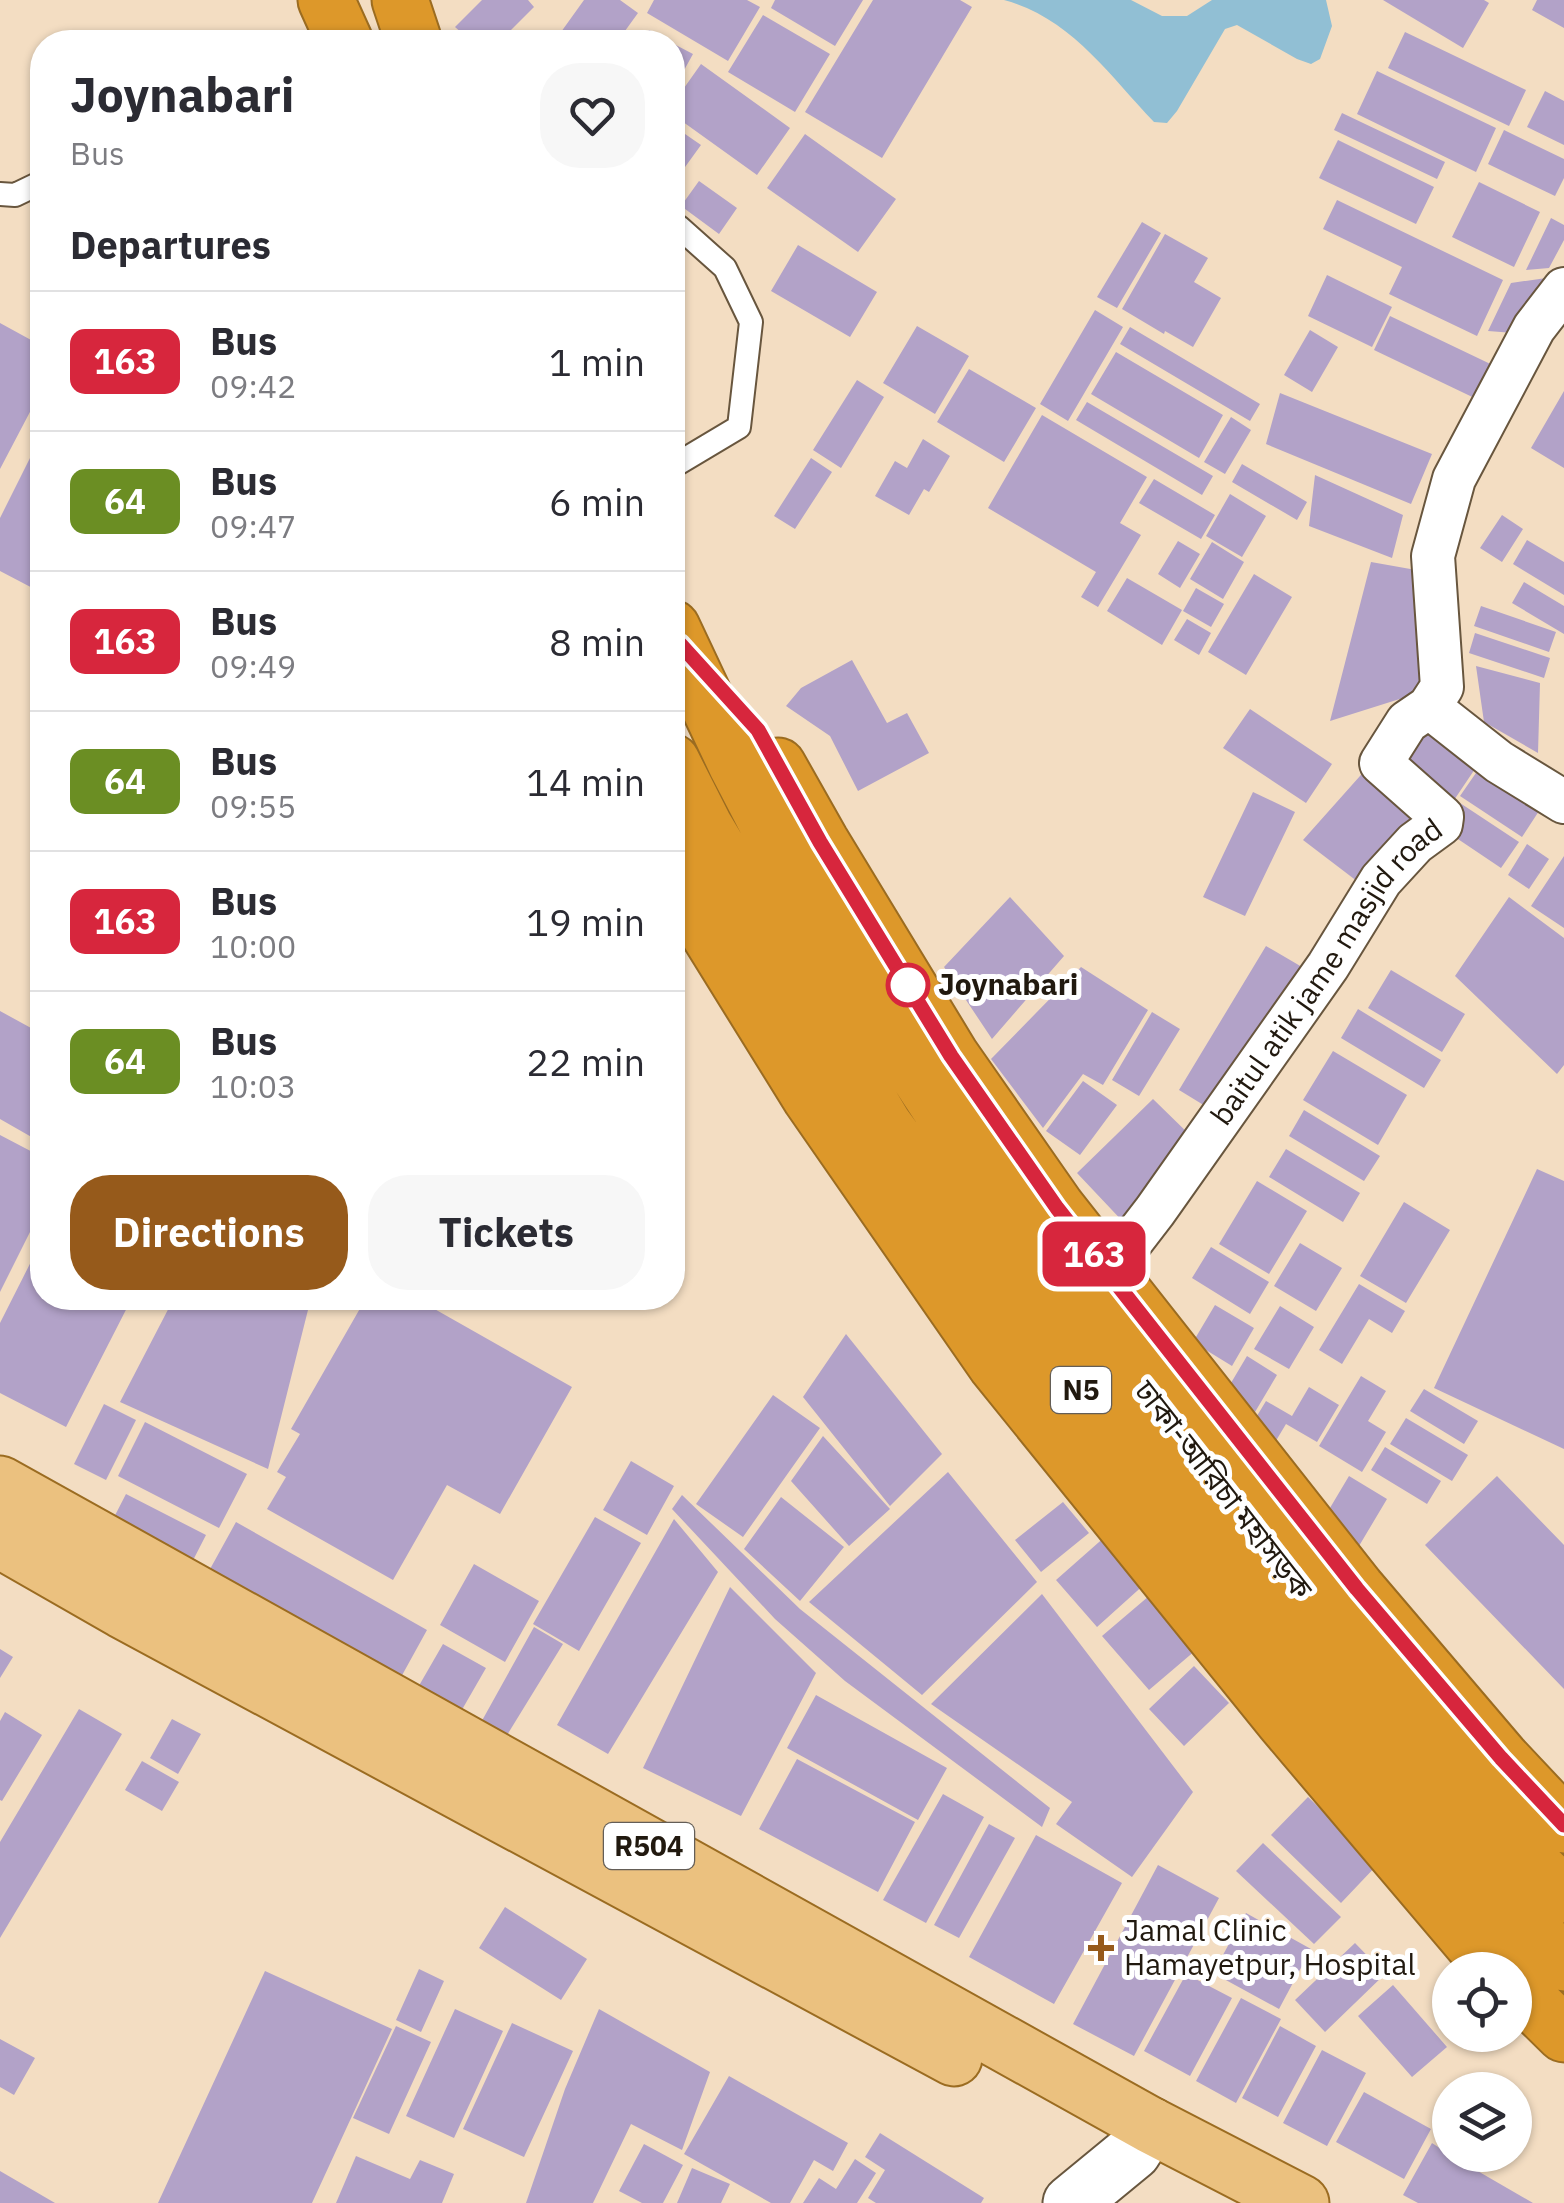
<!DOCTYPE html>
<html lang="en">
<head>
<meta charset="utf-8">
<style>
	body { margin:0; font-family:"IBM Plex Sans","Noto Sans Bengali",sans-serif; background:#f7f7f7; color:#2b2b33; height:100vh; display:flex; flex-direction:column; font-size:38px; white-space:nowrap }
	* { box-sizing:border-box; margin:0 }
	p { font-size:32px; color:#7c7c81 }
	.icon { flex:none; width:55px; height:55px; fill:none; stroke:currentColor; stroke-width:2; stroke-linecap:round; stroke-linejoin:round }
	.map { position:relative; flex:1; overflow:hidden }
	.details { position:absolute; left:30px; top:30px; width:655px; height:1280px; display:flex; flex-direction:column; background:#fff; border-radius:40px; box-shadow:0 2px 8px #0004 }
	.details>* { flex:none }
	.badge { padding:0 20px; border-radius:15px; font-size:35px; line-height:65px }
	.buttons { position:absolute; left:1432px; top:1952px; display:grid; gap:20px }
	.buttons a { display:grid; place-items:center; width:100px; height:100px; border-radius:50%; background:#fff; box-shadow:0 2px 8px #0004; font-size:50px }
	.map>.badge { position:absolute; translate:-50% -50%; box-shadow:0 0 0 5px #fff }
	h2 { padding:0 40px; font-size:38px; line-height:90px }
	.round { display:grid; place-items:center; flex:none; width:105px; height:105px; border-radius:40px; background:#f7f7f7 }
	.headline { display:flex; align-items:center; justify-content:space-between; height:170px; padding:0 40px }
	h1 { font-size:48px; font-weight:800; line-height:75px }
	.action { display:flex; gap:20px; margin-top:auto; padding:20px 40px }
	.action a { flex:1; height:115px; border-radius:40px; background:#965a1b; color:#fff; font-size:40px; font-weight:800; line-height:115px; text-align:center }
	.action a+a { background:#f7f7f7; color:#2b2b33 }
	ul { padding:0; list-style:none }
	li { display:flex; align-items:center; gap:30px; height:140px; padding:0 40px; border-top:2px solid #e1e1e2 }
	li div { flex:1 }
	li b { display:block; font-size:38px }
	li em { font-style:normal }
	li .badge { min-width:110px; font-weight:700; text-align:center }
	.map>svg:first-child { display:block }
</style>
</head>
<body>
<div class="map">
<svg width="1564" height="2203" viewBox="0 0 1564 2203">
	<rect width="100%" height="100%" fill="#f3ddc2"/>
	<path fill="#91bfd4" d="M1004 0H1131L1162 16H1187L1212 0H1326L1332 26 1320 59 1311 64 1297 59 1237 25 1225 29 1177 111 1167 123 1154 122C1108 74 1071 18 1004 0Z"/>
	<path fill="#b2a2c8" d="M482 0H528L534 7 499 42H472L455 27Z
		M584 0H620L638 13 617 42H560L556 39Z
		M654 0H747L760 7 728 61 647 13Z
		M775 0H863L835 46 771 8Z
		M873 0H960L972 7 882 158 805 112Z
		M1383 0H1484L1489 3 1463 48Z
		M1537 0H1564V28L1532 10Z
		M763 15 830 54 795 112 728 72Z
		M649 30 672 42H642Z
		M1405 32 1526 90 1509 126 1388 68Z
		M672 43 693 54 672 92Z
		M701 64 790 128 757 175 672 114V105Z
		M1377 71 1496 128 1476 172 1357 114Z
		M1545 91 1564 101V145L1527 127Z
		M1342 113 1445 162 1437 179 1334 130Z
		M672 125 701 145 672 185Z
		M1504 130 1564 159V178L1555 196 1488 164Z
		M805 134 896 199 858 252 767 188Z
		M1338 140 1434 187 1416 224 1319 178Z
		M699 181 737 208 719 234 681 206Z
		M1479 182 1540 212 1514 267 1452 237Z
		M1337 200 1503 280 1477 336 1389 294 1402 267 1323 229Z
		M1551 218 1564 225V240L1549 268 1526 270Z
		M1142 222 1161 233 1117 308 1097 297Z
		M1165 234 1208 258 1194 282 1221 298 1193 347 1165 331 1164 334 1122 309Z
		M798 245 877 292 850 337 771 291Z
		M1327 275 1392 307 1372 347 1308 316Z
		M1553 277 1514 333 1488 331 1511 283Z
		M1095 310 1123 327 1068 421 1040 404Z
		M1390 316 1503 370 1487 404 1374 350Z
		M0 323 42 346V389L0 469Z
		M917 326 969 356 935 414 883 383Z
		M1130 327 1260 404 1250 421 1120 344Z
		M1310 330 1338 347 1312 392 1284 375Z
		M1116 352 1223 415 1199 458 1091 394Z
		M969 369 1036 408 1004 462 937 422Z
		M857 380 884 397 841 468 813 450Z
		M1564 391V468L1531 448Z
		M1280 393 1432 454 1411 504 1266 444Z
		M1087 402 1213 476 1202 495 1076 420Z
		M1042 415 1147 477 1120 523 1141 535 1098 607 1081 597 1096 572 988 508Z
		M1231 417 1251 430 1225 474 1204 462Z
		M42 434V593L0 571V518Z
		M923 439 950 456 929 492 924 489 909 515 875 496 895 461 907 468Z
		M811 458 832 472 795 529 774 516Z
		M1242 464 1307 502 1297 520 1232 482Z
		M1315 475 1403 515 1392 558 1309 526Z
		M1154 479 1215 515 1201 539 1139 503Z
		M1230 494 1266 516 1242 557 1206 536Z
		M1502 515 1523 529 1502 562 1480 548Z
		M1527 540 1564 562V595L1513 564Z
		M1178 541 1200 554 1180 588 1158 574Z
		M1212 542 1244 562 1223 599 1190 579Z
		M1371 562 1416 570 1425 691 1330 721Z
		M1254 574 1292 597 1246 675 1208 652Z
		M1127 578 1182 610 1162 645 1107 611Z
		M1524 582 1564 606V634L1512 603Z
		M1196 588 1224 604 1211 627 1183 611Z
		M1481 606 1556 632 1549 652 1474 626Z
		M1187 619 1211 633 1199 655 1174 640Z
		M1475 633 1550 658 1544 678 1469 653Z
		M852 660 887 723 907 713 929 753 858 791 830 736 786 706 801 688Z
		M1476 666 1540 683 1538 753 1484 722Z
		M1250 709 1332 764 1306 803 1223 748Z
		M1426 717 1481 760 1446 812 1393 761Z
		M1368 767 1425 820 1366 888 1303 840Z
		M1478 770 1539 811 1522 837 1460 796Z
		M1253 792 1295 812 1245 916 1203 897Z
		M1460 803 1519 842 1501 868 1443 829Z
		M1527 844 1549 859 1529 889 1508 875Z
		M1564 856V928L1531 906Z
		M1010 897 1064 956 992 1039 944 967Z
		M1509 897 1564 938V1065L1557 1074 1455 976Z
		M1266 946 1302 967 1215 1112 1179 1090Z
		M1081 967 1148 1010 1103 1085 1083 1074 1043 1128 991 1059Z
		M1391 970 1465 1014 1442 1052 1368 1008Z
		M1358 1009 1441 1060 1424 1088 1341 1038Z
		M0 1011 42 1034V1143L0 1119Z
		M1152 1012 1180 1029 1139 1096 1112 1080Z
		M1333 1051 1407 1095 1378 1145 1303 1100Z
		M1083 1081 1117 1105 1080 1155 1046 1131Z
		M1153 1099 1196 1141 1128 1227 1077 1173Z
		M1304 1110 1380 1156 1364 1181 1289 1136Z
		M0 1135 42 1157V1208L0 1292Z
		M1286 1149 1360 1193 1343 1222 1269 1177Z
		M1537 1169 1564 1181V1449L1434 1388Z
		M1257 1181 1307 1211 1269 1274 1219 1244Z
		M1404 1202 1450 1230 1406 1303 1360 1276Z
		M42 1240V1298H132L66 1427 0 1393V1323Z
		M1300 1243 1342 1268 1316 1311 1274 1286Z
		M1211 1247 1269 1282 1250 1314 1192 1278Z
		M1359 1284 1405 1311 1392 1333 1369 1319 1342 1364 1319 1350Z
		M174 1298H311L268 1469 120 1402Z
		M366 1298H437L431 1307 572 1387 500 1514 447 1485 393 1580 267 1509 286 1477 277 1472 300 1434 291 1429Z
		M1215 1305 1254 1328 1232 1366 1193 1342Z
		M1280 1306 1314 1327 1289 1369 1254 1349Z
		M846 1334 942 1454 890 1506 803 1397Z
		M1247 1356 1277 1375 1255 1412 1225 1393Z
		M1361 1376 1386 1391 1368 1421 1386 1432 1362 1472 1319 1446Z
		M1309 1387 1339 1405 1317 1442 1286 1424 1271 1449 1246 1434 1266 1401 1292 1416Z
		M1424 1389 1478 1421 1464 1444 1410 1411Z
		M773 1395 820 1428 743 1537 696 1504Z
		M104 1404 136 1420 106 1480 74 1464Z
		M1406 1418 1468 1455 1452 1481 1390 1444Z
		M145 1422 247 1474 219 1528 118 1476Z
		M823 1436 890 1509 849 1546 791 1481Z
		M1385 1447 1441 1481 1427 1504 1371 1470Z
		M631 1461 674 1486 647 1535 603 1510Z
		M948 1472 1037 1582 922 1695 809 1602Z
		M1349 1476 1387 1499 1359 1546 1321 1523Z
		M1497 1476 1564 1545V1689L1425 1545Z
		M126 1494 206 1535 188 1570 108 1529Z
		M682 1495 800 1609 1050 1808 1042 1827 845 1681 775 1619 672 1509Z
		M781 1497 844 1547 800 1601 744 1549Z
		M1063 1502 1089 1533 1041 1572 1015 1540Z
		M595 1517 641 1543 579 1651 533 1624Z
		M674 1519 718 1572 608 1754 557 1725Z
		M236 1522 427 1630 395 1688 204 1580Z
		M1107 1535 1147 1582 1097 1627 1056 1580Z
		M474 1564 539 1601 505 1662 440 1625Z
		M730 1587 816 1673 741 1816 643 1768Z
		M1042 1594 1193 1792 1132 1877 1056 1824 1072 1802 931 1704Z
		M1149 1596 1196 1650 1149 1690 1102 1636Z
		M534 1627 563 1644 504 1740 479 1726Z
		M443 1644 486 1668 452 1727 409 1703Z
		M0 1649 13 1657 0 1678Z
		M1194 1666 1229 1703 1184 1746 1149 1709Z
		M816 1695 947 1768 918 1820 787 1748Z
		M79 1709 122 1734 0 1938V1842Z
		M5 1712 42 1735 2 1801 0 1800V1721Z
		M172 1719 201 1734 178 1774 150 1758Z
		M797 1759 915 1822 878 1892 759 1829Z
		M142 1761 179 1782 162 1811 125 1790Z
		M943 1794 984 1817 926 1923 883 1900Z
		M1308 1797 1378 1864 1341 1903 1271 1835Z
		M989 1824 1015 1838 959 1938 934 1925Z
		M1036 1835 1122 1883 1054 2004 969 1957Z
		M1263 1843 1341 1917 1314 1944 1236 1871Z
		M1158 1865 1219 1898 1134 2056 1073 2024Z
		M505 1907 587 1959 561 2000 479 1948Z
		M1246 1913 1311 1949 1279 2009 1213 1973Z
		M1355 1943 1385 1974 1325 2032 1295 2000Z
		M419 1969 444 1981 421 2032 396 2020Z
		M265 1971 392 2029 312 2203H158Z
		M1186 1974 1232 1998 1190 2076 1144 2051Z
		M1393 1985 1447 2047 1412 2077 1358 2016Z
		M1241 1998 1281 2019 1236 2103 1196 2081Z
		M455 2009 503 2031 454 2138 406 2116Z
		M599 2009 710 2072 682 2150 631 2124 593 2203H526L565 2089Z
		M512 2023 573 2051 524 2157 463 2129Z
		M396 2026 431 2042 389 2134 353 2118Z
		M1280 2026 1316 2046 1278 2117 1242 2098Z
		M0 2039 35 2058 14 2095 0 2087Z
		M1322 2050 1366 2073 1327 2146 1283 2123Z
		M729 2076 848 2143 833 2171 814 2160 790 2203H771L684 2154Z
		M1364 2092 1431 2129 1404 2179 1336 2142Z
		M880 2133 984 2198 981 2203H876L868 2198 885 2170 865 2157Z
		M1432 2143 1450 2155 1533 2203H1418L1403 2195Z
		M644 2144 683 2165 663 2203H642L619 2191Z
		M356 2156 410 2179 420 2160 454 2174 442 2203H336Z
		M855 2159 876 2173 857 2203H803L819 2178 836 2189Z
		M692 2168 730 2184 721 2203H677Z
		M0 2171 55 2203H0Z"/>
	<g fill="none" stroke-linecap="round" stroke-linejoin="round">
		<g stroke="#68563e" stroke-width="26">
			<path id="lane" d="M0 194 15 195 42 182
				M672 225 679 227 725 268 751 322 739 427 672 467"/>
		</g>
		<g stroke="#68563e" stroke-width="46">
			<g id="street">
				<path d="M1429 707 1499 762 1564 802"/>
				<path id="s1" d="M1108 1272 1155 1211 1328 966 1381 880 1415 843 1441 824 1442 817 1381 763 1407 722 1429 707 1442 687 1433 556 1454 479 1534 328 1564 289"/>
			</g>
		</g>
		<g stroke="#68563e" stroke-width="59">
			<path id="secondary" d="M1071 2203 1133 2152 1150 2125"/>
		</g>
		<g stroke="#9b6c21" stroke-width="59">
			<path id="primary" d="M0 1484 1150 2125 1301 2203
				M0 1540 122 1610 954 2058"/>
		</g>
		<g stroke="#9b6c21" stroke-width="59">
			<path id="highway" d="M326 0 345 42
				M400 0 414 42
				M672 628 736 764 819 924 998 1197 1252 1532 1506 1838 1564 1895
				M672 762 705 827 884 1125 1012 1301 1136 1460 1447 1844 1564 1963
				M778 766 821 842 951 1056 1057 1208 1357 1589 1501 1758 1564 1825
				M672 857 699 918 810 1097 996 1365 1284 1721 1474 1945 1499 1970
				M1515 1986 1564 2034"/>
		</g>
		<use href="#lane" stroke="#fff" stroke-width="22"/>
		<use href="#street" stroke="#fff" stroke-width="42"/>
		<use href="#secondary" stroke="#fff" stroke-width="55"/>
		<use href="#primary" stroke="#ebc17f" stroke-width="55"/>
		<use href="#highway" stroke="#dd982a" stroke-width="55"/>
	</g>
	<g fill="none" stroke-linecap="round" stroke-linejoin="round">
		<g stroke="#fff" stroke-width="22">
			<path id="line" d="M680 644 758 730 820 842 951 1056 1057 1208 1357 1589 1501 1758 1564 1825"/>
		</g>
		<use href="#line" stroke="#d7263d" stroke-width="15"/>
	</g>
	<circle fill="#fff" stroke="#d7263d" stroke-width="5" cx="908" cy="985" r="20"/>
	<path fill="#965a1b" stroke="#fff" stroke-width="4" d="M1096 1933h10v10h10v10h-10v10h-10v-10h-10v-10h10z"/>
	<g text-anchor="middle" stroke-width="10" stroke-linejoin="round" paint-order="stroke">
		<g fill="#fff" stroke="#645e57" stroke-width="2.5">
			<rect x="1051" y="1367" width="60" height="46" rx="8"/>
			<rect x="604" y="1823" width="90" height="46" rx="8"/>
		</g>
		<g font-size="28" font-weight="bold" fill="#21190f">
			<text x="1081" y="1400">N5</text>
			<text x="649" y="1856">R504</text>
		</g>
		<g font-size="30" fill="#21190f" stroke="#fff">
			<text dy="10" stroke="none"><textPath href="#s1" startOffset="372">baitul atik jame masjid road</textPath></text>
			<text transform="translate(1223 1490) rotate(52)" y="10">ঢাকা-আরিচা মহাসড়ক</text>
		</g>
		<g font-size="30" font-weight="bold" fill="#21190f" stroke="#fff" text-anchor="start">
			<text x="938" y="995">Joynabari</text>
		</g>
		<g font-size="30" fill="#21190f" stroke="#fff" text-anchor="start">
			<text x="1124" y="1941">Jamal Clinic<tspan x="1124" dy="34">Hamayetpur, Hospital</tspan></text>
		</g>
	</g>
</svg>
<div class="buttons">
<a><svg class="icon" aria-label="locate" viewBox="0 0 24 24"><circle cx="12" cy="12" r="6"/><path d="M12 2v4M12 18v4M2 12h4M18 12h4"/></svg></a>
<a><svg class="icon" aria-label="layers" viewBox="0 0 24 24"><path d="M12 4l9 5-9 5-9-5zM3 14l9 5 9-5"/></svg></a>
</div>
<b class="badge" style="left:1094px;top:1254px;background:#d7263d;color:#fff">163</b>
<section class="details">
<div class="headline"><div><h1>Joynabari</h1><p>Bus</p></div><a class="round"><svg class="icon" aria-label="heart" viewBox="0 0 24 24"><path d="M12 20l-8-8c-3-5 5-10 8-4 3-6 11-1 8 4z"/></svg></a></div>
<h2>Departures</h2>
<ul>
<li><span class="badge" style="background:#d7263d;color:#fff">163</span><div><b>Bus</b><p>09:42</p></div><em>1 min</em></li>
<li><span class="badge" style="background:#6b8e23;color:#fff">64</span><div><b>Bus</b><p>09:47</p></div><em>6 min</em></li>
<li><span class="badge" style="background:#d7263d;color:#fff">163</span><div><b>Bus</b><p>09:49</p></div><em>8 min</em></li>
<li><span class="badge" style="background:#6b8e23;color:#fff">64</span><div><b>Bus</b><p>09:55</p></div><em>14 min</em></li>
<li><span class="badge" style="background:#d7263d;color:#fff">163</span><div><b>Bus</b><p>10:00</p></div><em>19 min</em></li>
<li><span class="badge" style="background:#6b8e23;color:#fff">64</span><div><b>Bus</b><p>10:03</p></div><em>22 min</em></li>
</ul>
<div class="action"><a>Directions</a><a>Tickets</a></div>
</section>
</div>
</body>
</html>
